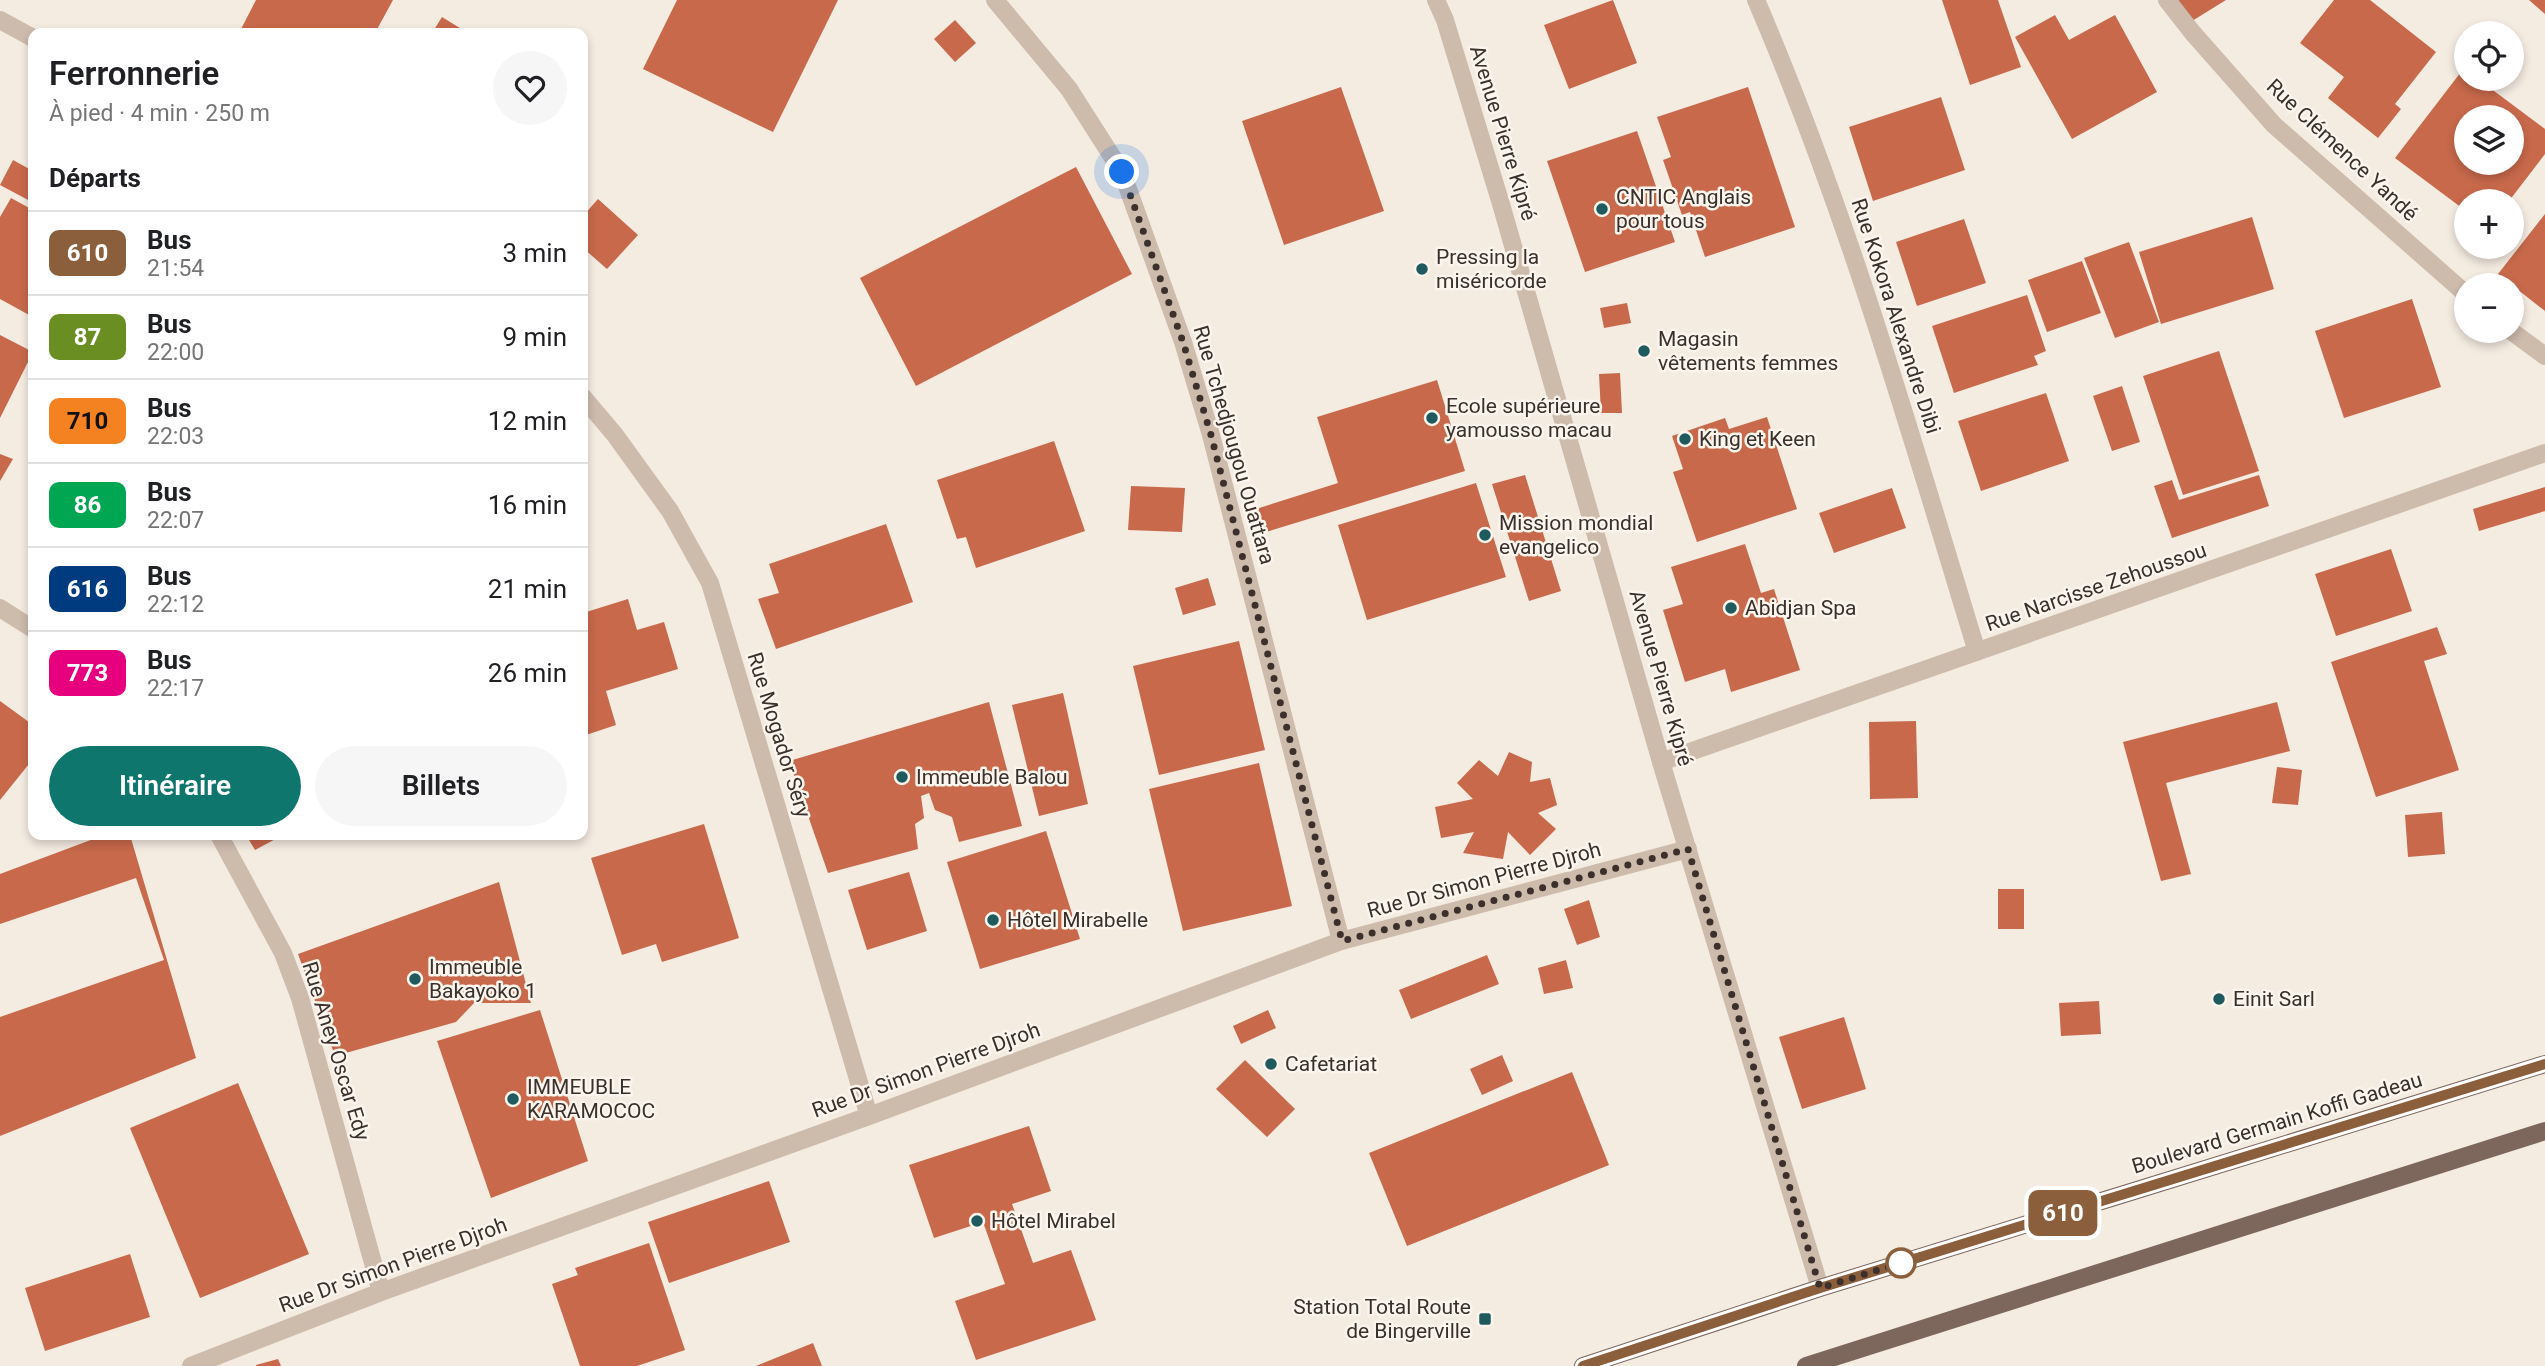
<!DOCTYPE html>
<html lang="fr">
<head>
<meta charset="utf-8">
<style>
	body { margin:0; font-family:Roboto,sans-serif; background:#f6f6f6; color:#202124; height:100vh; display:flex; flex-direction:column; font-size:26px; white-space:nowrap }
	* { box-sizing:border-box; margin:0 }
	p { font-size:23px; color:#757577 }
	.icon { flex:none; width:38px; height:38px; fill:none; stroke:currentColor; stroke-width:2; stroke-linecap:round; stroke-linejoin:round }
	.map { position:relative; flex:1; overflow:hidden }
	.sheet { position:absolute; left:28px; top:28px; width:560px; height:812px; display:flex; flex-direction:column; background:#fff; border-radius:14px; box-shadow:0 4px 10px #0003 }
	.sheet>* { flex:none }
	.badge { padding:0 14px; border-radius:10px; font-size:24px; line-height:46px }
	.controls { position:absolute; left:2454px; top:21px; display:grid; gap:14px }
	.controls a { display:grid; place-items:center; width:70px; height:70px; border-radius:50%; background:#fff; box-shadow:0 4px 10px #0003; font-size:35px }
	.you { position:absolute; width:35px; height:35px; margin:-18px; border:5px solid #fff; border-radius:50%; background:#1a73e8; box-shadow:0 0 0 10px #1a73e833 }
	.map>.badge { position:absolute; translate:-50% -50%; box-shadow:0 0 0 4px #fff }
	h2 { padding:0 21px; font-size:26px; line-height:63px }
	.round { display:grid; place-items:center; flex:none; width:74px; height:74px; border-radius:37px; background:#f6f6f6 }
	.summary { display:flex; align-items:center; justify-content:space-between; height:119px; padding:0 21px }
	h1 { font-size:33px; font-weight:600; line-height:52px }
	.action { display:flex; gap:14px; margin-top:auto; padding:14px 21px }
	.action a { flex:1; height:80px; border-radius:42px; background:#0f766e; color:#fff; font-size:28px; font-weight:600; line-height:80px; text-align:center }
	.action a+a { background:#f6f6f6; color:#202124 }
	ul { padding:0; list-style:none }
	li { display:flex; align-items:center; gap:21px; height:84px; padding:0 21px; border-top:2px solid #e0e0e0 }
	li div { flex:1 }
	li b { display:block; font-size:26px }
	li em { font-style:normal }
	li .badge { min-width:77px; font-weight:700; text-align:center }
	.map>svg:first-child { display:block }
</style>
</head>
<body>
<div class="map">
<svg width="2545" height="1366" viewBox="0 0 2545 1366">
	<rect width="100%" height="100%" fill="#f4ebe1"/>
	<path fill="#c8694b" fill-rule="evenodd" d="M256 0H393L375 33H239Z
		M677 0H838L773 132 643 69Z
		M1613 0 1637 63 1569 89 1544 25Z
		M1942 0H1998L2021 67 1970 85Z
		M2178 0H2226L2192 21Z
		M2334 0H2370L2436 52 2395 104 2401 109 2378 138 2328 98 2344 77 2300 43Z
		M2529 0H2545V14Z
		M2055 15 2069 40 2115 15 2157 92 2072 139 2015 37Z
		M442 17 468 33H432Z
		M955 20 976 43 955 62 934 39Z
		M2464 68 2466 79H2478L2545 129V154L2509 201H2466V211L2395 158ZM2466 117H2511V163H2466Z
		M1341 87 1384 211 1284 245 1242 121Z
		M1748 87 1795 227 1705 257 1690 212 1682 215 1663 160 1671 157 1657 117Z
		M1941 97 1965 170 1873 201 1849 127Z
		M1637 131 1675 242 1585 272 1547 161Z
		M13 160 33 171V194L30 201 0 185Z
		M1076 167 1132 274 916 386 860 278Z
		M11 198 33 210V312L31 316 0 299V217Z
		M598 199 638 235 607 269 583 248V216Z
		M2545 214V311L2498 274Z
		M2252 217 2274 289 2161 324 2139 252Z
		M1964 219 1986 283 1917 306 1896 242Z
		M2129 242 2159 322 2115 338 2084 258Z
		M2082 261 2101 313 2047 332 2028 280Z
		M2027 295 2046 351 2034 356 2038 365 1954 393 1932 326Z
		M2412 299 2441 387 2344 418 2315 331Z
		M1627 303 1631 323 1604 328 1600 308Z
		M0 335 33 352 0 418Z
		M2219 351 2259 471 2183 495 2143 376Z
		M1620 373 1622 413H1601L1599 374Z
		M1437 380 1465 471 1263 533 1256 509 1338 483 1317 417Z
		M2122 386 2140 442 2112 451 2093 396Z
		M2046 393 2069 461 1981 491 1958 421Z
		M1767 417 1797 509 1697 542 1673 472 1683 469 1672 436 1725 418 1729 429Z
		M1054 441 1085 531 976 568 966 537 957 539 937 480Z
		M0 454 13 459 0 481Z
		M1525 475 1561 591 1529 601 1492 484Z
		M2259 475 2269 506 2172 538 2154 486 2172 480 2179 500Z
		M1476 483 1506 577 1367 620 1338 525Z
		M1131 486 1185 488 1182 532 1128 530Z
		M2545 487V511L2479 531 2473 509Z
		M1892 488 1906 528 1834 553 1819 513Z
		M886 524 913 602 776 649 758 599 779 593 769 564Z
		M1745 544 1761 593 1774 589 1800 670 1731 692 1725 669 1685 682 1663 610 1683 604 1671 567Z
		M2391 549 2412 611 2336 636 2315 574Z
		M1208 578 1216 605 1183 615 1175 588Z
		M628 599 637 630 664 622 678 669 606 691 616 725 583 736V613Z
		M2437 627 2447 654 2424 661 2459 770 2376 797 2331 662Z
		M1239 641 1265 750 1159 775 1133 666Z
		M1063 693 1088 804 1039 816 1012 705Z
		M0 701 33 725V759L0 800Z
		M989 702 1022 826 959 842 952 817 935 810 929 793 921 796 924 818 915 824 918 849 828 873 789 761Z
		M2277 702 2290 751 2166 783 2191 874 2161 881 2123 742Z
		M1916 721 1918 798 1870 799 1869 722Z
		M1509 752 1532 762 1530 782 1550 778 1557 805 1538 813 1556 829 1530 855 1508 832 1503 859 1463 853 1474 832 1441 838 1435 807 1473 799 1457 783 1479 760 1498 776Z
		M1259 763 1292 906 1183 931 1149 789Z
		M2277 767 2302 770 2298 805 2272 803Z
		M2442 812 2445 854 2408 857 2405 815Z
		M704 824 739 938 662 962 656 944 622 955 591 858Z
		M1046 831 1080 939 980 969 947 862Z
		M104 835H130L196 1058 0 1136V1017L164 960 136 878 0 924V874Z
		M246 835H283L255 850Z
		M909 872 927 931 867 950 848 890Z
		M499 882 531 1003H474L456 1022 335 1056 298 954Z
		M1998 889H2024V929H1998Z
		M1589 900 1600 937 1577 945 1564 909Z
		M1487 955 1499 984 1411 1019 1399 990Z
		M1566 960 1573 988 1544 994 1538 968Z
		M2099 1001 2101 1034 2061 1036 2059 1003Z
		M540 1010 588 1161 491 1198 437 1041Z
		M1268 1010 1276 1028 1241 1044 1233 1026Z
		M1844 1017 1866 1089 1802 1109 1779 1037Z
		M1502 1055 1513 1081 1482 1095 1470 1069Z
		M1245 1060 1295 1109 1267 1137 1216 1089Z
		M1572 1072 1609 1165 1407 1246 1369 1153Z
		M238 1083 309 1254 200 1298 130 1128Z
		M1029 1126 1051 1191 1012 1204 1033 1263 1071 1250 1096 1320 976 1360 955 1301 1005 1284 983 1222 934 1238 909 1165Z
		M769 1181 790 1242 669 1283 648 1222Z
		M649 1243 685 1350 637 1366H580L552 1284 578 1275 575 1268Z
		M130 1254 150 1317 45 1351 25 1288Z
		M813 1343 822 1366H756Z
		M278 1359 281 1366H256V1365Z"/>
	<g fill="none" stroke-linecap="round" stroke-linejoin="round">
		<path stroke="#cdbbac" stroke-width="18" d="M995 0 1069 89 1122 172 1183 342 1211 435 1341 941
			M1756 0C1847 211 1910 432 1977 652
			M2167 0 2192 32 2274 125 2466 294
			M0 20 33 38
			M2511 331 2545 356
			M583 397 615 435 670 511 710 583 869 1116
			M0 608 33 629
			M1661 762 2545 453
			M219 835 283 953 300 998 381 1292
			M191 1366 381 1292 869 1116 1341 941 1688 849"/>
		<path stroke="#cdbbac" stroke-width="18" d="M1436 0 1445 20 1501 204 1661 762 1820 1288"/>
		<path stroke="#7d675c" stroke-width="18" d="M1583 1366 1820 1288 2545 1064
			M1806 1366 2545 1131"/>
	</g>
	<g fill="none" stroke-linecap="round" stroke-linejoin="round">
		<g stroke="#fff" stroke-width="16">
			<path id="line" d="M1583 1366 1820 1288 2545 1064"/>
		</g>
		<use href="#line" stroke="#8b5e3c" stroke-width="10"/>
		<path stroke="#3b302b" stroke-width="7" stroke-dasharray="0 12.6" d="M1122 172 1183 342 1211 435 1342 941 1688 849 1820 1288 1901 1263"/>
	</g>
	<g fill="#1f5a5e" stroke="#fbf5ee" stroke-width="2.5">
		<circle cx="1602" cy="209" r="7"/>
		<circle cx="1422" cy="269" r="7"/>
		<circle cx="1644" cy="351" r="7"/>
		<circle cx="1432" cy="418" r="7"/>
		<circle cx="1685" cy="439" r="7"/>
		<circle cx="1485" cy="535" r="7"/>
		<circle cx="1731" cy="608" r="7"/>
		<circle cx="902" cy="777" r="7"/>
		<circle cx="993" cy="920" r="7"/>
		<circle cx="415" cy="979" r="7"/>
		<circle cx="2219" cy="999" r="7"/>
		<circle cx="1271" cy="1064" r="7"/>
		<circle cx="513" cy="1099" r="7"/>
		<circle cx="977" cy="1221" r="7"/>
		<rect x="1478" y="1312" width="14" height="14" rx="3.5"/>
	</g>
	<circle fill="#fff" stroke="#8b5e3c" stroke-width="3.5" cx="1901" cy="1263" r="14"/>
	<g text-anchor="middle" stroke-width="5" stroke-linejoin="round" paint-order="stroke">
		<g font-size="21" fill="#3b302b" stroke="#fbf5ee">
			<text transform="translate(1503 133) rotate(73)" y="7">Avenue Pierre Kipré</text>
			<text transform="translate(2342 150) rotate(43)" y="7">Rue Clémence Yandé</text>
			<text transform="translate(1896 316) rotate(72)" y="7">Rue Kokora Alexandre Dibi</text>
			<text transform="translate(1234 445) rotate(74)" y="7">Rue Tchedjougou Ouattara</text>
			<text transform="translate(2096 587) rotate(-19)" y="7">Rue Narcisse Zehoussou</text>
			<text transform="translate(1661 678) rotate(74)" y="7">Avenue Pierre Kipré</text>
			<text transform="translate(779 735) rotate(73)" y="7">Rue Mogador Séry</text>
			<text transform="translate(1484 880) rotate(-15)" y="7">Rue Dr Simon Pierre Djroh</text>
			<text transform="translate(336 1051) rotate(73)" y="7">Rue Aney Oscar Edy</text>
			<text transform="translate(926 1070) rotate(-20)" y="7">Rue Dr Simon Pierre Djroh</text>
			<text transform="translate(2277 1123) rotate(-17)" y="7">Boulevard Germain Koffi Gadeau</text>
			<text transform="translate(393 1265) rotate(-20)" y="7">Rue Dr Simon Pierre Djroh</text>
		</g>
		<g font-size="21" fill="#3b302b" stroke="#fbf5ee" text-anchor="start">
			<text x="1616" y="204">CNTIC Anglais<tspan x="1616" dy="24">pour tous</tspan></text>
			<text x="1436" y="264">Pressing la<tspan x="1436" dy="24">miséricorde</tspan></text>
			<text x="1658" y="346">Magasin<tspan x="1658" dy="24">vêtements femmes</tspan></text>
			<text x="1446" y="413">Ecole supérieure<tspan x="1446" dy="24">yamousso macau</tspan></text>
			<text x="1699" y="446">King et Keen</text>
			<text x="1499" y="530">Mission mondial<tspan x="1499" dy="24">evangelico</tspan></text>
			<text x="1745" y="615">Abidjan Spa</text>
			<text x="916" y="784">Immeuble Balou</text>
			<text x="1007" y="927">Hôtel Mirabelle</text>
			<text x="429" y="974">Immeuble<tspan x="429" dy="24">Bakayoko 1</tspan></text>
			<text x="2233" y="1006">Einit Sarl</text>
			<text x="1285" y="1071">Cafetariat</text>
			<text x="527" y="1094">IMMEUBLE<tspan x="527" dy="24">KARAMOCOC</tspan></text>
			<text x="991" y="1228">Hôtel Mirabel</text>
			<text x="1471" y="1314" text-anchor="end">Station Total Route<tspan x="1471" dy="24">de Bingerville</tspan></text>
		</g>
	</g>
</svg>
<div class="controls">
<a><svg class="icon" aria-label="locate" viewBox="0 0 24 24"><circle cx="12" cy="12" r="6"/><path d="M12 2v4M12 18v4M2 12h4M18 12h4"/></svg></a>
<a><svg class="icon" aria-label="layers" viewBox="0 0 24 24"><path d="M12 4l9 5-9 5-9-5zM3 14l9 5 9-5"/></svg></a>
<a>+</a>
<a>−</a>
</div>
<div class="you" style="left:1122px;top:172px"></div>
<b class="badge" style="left:2063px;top:1213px;background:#8b5e3c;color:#fff">610</b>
<section class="sheet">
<div class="summary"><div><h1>Ferronnerie</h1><p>À pied · 4 min · 250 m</p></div><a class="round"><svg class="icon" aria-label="heart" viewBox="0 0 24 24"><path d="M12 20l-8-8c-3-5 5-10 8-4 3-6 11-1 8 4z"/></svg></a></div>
<h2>Départs</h2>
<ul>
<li><span class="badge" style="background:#8b5e3c;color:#fff">610</span><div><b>Bus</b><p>21:54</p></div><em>3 min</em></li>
<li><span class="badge" style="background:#6b8e23;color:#fff">87</span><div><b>Bus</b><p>22:00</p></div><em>9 min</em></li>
<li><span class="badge" style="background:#f58220;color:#111">710</span><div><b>Bus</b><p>22:03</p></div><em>12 min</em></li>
<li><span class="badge" style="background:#00a651;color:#fff">86</span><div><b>Bus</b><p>22:07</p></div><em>16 min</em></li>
<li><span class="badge" style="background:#003b80;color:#fff">616</span><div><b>Bus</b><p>22:12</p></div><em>21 min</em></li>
<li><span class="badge" style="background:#e6007e;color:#fff">773</span><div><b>Bus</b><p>22:17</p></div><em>26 min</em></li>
</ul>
<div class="action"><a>Itinéraire</a><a>Billets</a></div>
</section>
</div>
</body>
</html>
